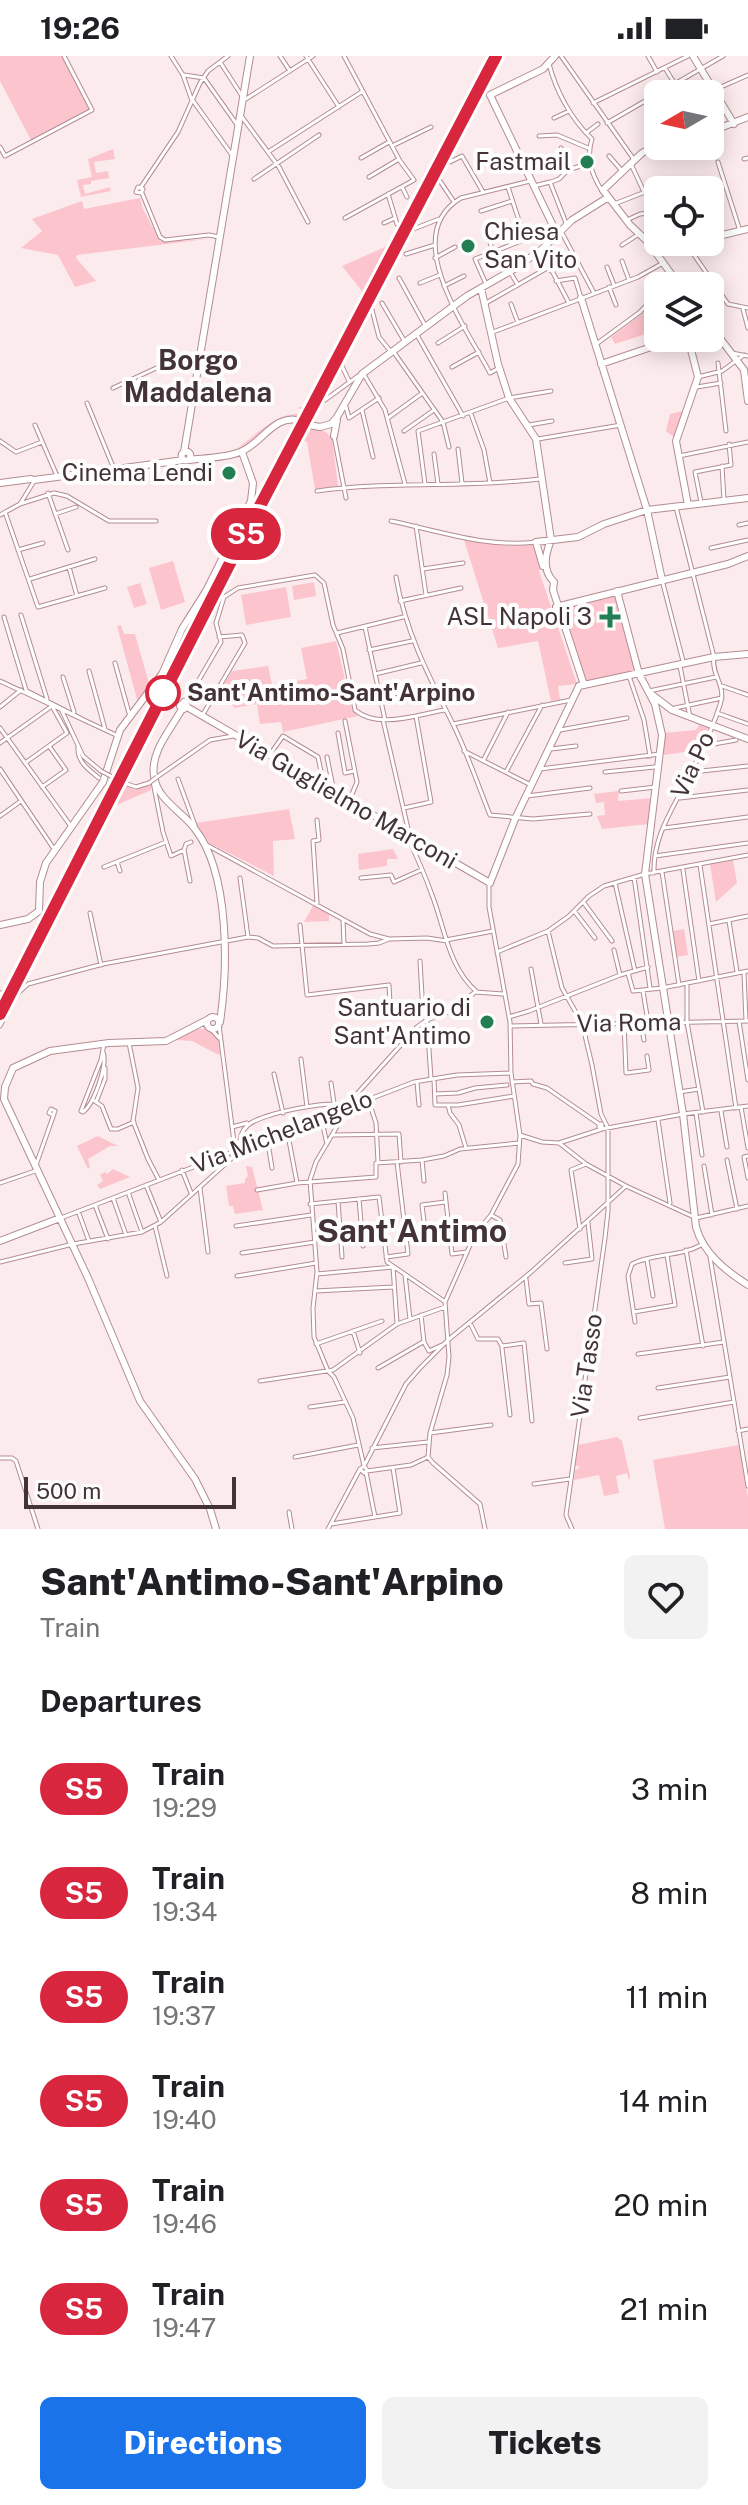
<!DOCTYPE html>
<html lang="en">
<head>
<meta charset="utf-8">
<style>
	body { margin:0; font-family:"Public Sans",sans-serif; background:#f2f2f2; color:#202124; height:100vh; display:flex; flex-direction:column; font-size:30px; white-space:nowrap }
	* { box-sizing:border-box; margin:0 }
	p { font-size:26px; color:#757577 }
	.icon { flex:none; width:44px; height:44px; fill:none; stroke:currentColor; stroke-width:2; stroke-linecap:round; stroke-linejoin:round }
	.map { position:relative; height:1473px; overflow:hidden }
	.side { display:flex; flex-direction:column; background:#fff; flex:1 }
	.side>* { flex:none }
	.badge { padding:0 16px; border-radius:26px; font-size:28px; line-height:52px }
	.needle { width:52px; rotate:261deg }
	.tools { position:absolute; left:644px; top:24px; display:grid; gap:16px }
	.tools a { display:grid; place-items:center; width:80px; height:80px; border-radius:12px; background:#fff; box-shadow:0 4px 20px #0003; font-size:40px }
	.scale { position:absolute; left:24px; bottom:20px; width:212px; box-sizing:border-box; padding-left:8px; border:4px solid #433336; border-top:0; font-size:22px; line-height:28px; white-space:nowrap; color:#433336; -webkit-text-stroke:6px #fdfdfd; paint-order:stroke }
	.map>.badge { position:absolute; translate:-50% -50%; box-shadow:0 0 0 4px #fff }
	h2 { padding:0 40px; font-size:30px; line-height:72px }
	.round { display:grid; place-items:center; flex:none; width:84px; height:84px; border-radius:12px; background:#f2f2f2 }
	.head { display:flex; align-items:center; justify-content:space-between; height:136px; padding:0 40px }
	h1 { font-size:38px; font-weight:800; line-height:60px }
	.cta { display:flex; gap:16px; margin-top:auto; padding:16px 40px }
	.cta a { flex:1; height:92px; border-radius:12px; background:#1a73e8; color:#fff; font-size:32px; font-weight:800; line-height:92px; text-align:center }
	.cta a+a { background:#f2f2f2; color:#202124 }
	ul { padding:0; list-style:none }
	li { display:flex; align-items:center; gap:24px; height:104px; padding:0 40px }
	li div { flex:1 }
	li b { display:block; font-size:30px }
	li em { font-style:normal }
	li .badge { min-width:88px; font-weight:700; text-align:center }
	.status { display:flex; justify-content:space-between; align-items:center; height:56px; padding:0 40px; background:#fff; direction:ltr }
	.status svg { height:22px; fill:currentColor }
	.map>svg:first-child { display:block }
</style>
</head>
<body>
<div class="status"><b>19:26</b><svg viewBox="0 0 49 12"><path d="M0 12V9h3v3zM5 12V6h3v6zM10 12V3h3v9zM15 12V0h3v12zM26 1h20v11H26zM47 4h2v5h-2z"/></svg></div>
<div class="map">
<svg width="748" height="1473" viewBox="0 0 748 1473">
	<rect width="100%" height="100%" fill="#fcebed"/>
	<path fill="#fcc4cd" d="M0 0H62L90 53 31 84 0 25Z
		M113 93 115 103 94 106 96 117 108 115 109 122 91 125V128L83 129 85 138 110 131 111 135 81 141 77 124 92 121 88 103Z
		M140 142 143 153 160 185 165 186 207 183 77 199 76 202 96 225 75 231 58 199 21 192 42 175 32 163 82 145 84 153Z
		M389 187 393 189 363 247 362 235 342 210 385 191Z
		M658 241V274L615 288 611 281 641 259Z
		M332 296 336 300 303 365 293 361 240 395 238 392C260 376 277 355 304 358V354L297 352 306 349 311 344Z
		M683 355 684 356 674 381 666 375 670 358Z
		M307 369 326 376 332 382 338 430 315 433 307 386 300 383Z
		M464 484 506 490 535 489 541 512 539 515 577 628 558 630 560 644 551 645 538 585 498 592Z
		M173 505 185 546 161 554 149 512Z
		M314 526 316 540 294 544 292 530Z
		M140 527 147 548 134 552 127 531Z
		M286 531 291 561 246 569 241 539Z
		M616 538 637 616 585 627 561 552Z
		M121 569 124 578H135L150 631 138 647 117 570Z
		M336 585 352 653 358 660 283 676 281 666 260 668 257 648 234 652 233 649 213 646 232 615 268 610 272 629 307 623 301 592Z
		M699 669 708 672 699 694 664 699 663 677 696 674Z
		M122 728 135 734 151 728V734L110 752Z
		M619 735 618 745 652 742 649 768 602 773 597 760 605 759 604 746 596 747 594 738Z
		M289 753 295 783 273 785 274 820 209 787 196 767Z
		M393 793 398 803H387V810L359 814 358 798Z
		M733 804 737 827 716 846 710 808Z
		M314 848 329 858V865L304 866Z
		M684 873 688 899 677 901 673 875Z
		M207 972 218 982 220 996 219 999 192 985 174 984 194 974Z
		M98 1080 118 1090H110L88 1103 90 1111 88 1113 77 1090Z
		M246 1110 252 1111 263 1154 235 1158 233 1150H229L226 1130 245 1127V1123L248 1120Z
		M113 1113 130 1121 100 1133 97 1129 103 1125 100 1119 105 1116 107 1118Z
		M617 1381 622 1385 630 1420 629 1425 627 1417 616 1420 619 1437 604 1440 599 1419 574 1424 575 1414 579 1412V1410H575L578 1389Z
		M739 1389 748 1441V1473H665L653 1404Z"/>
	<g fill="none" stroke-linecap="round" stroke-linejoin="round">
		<g stroke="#b38c92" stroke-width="5">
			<path id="street" d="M171 0 183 19 191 42 232 99
				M280 0 290 15
				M306 0 339 51
				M344 0 400 105 414 124 345 162
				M561 0 635 105
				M648 0 657 16
				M220 6 242 40
				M549 8C556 35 571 63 592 83 586 102 591 117 602 135
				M665 12 681 38
				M184 19 204 22 238 70
				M714 34 748 19
				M246 43 313 0
				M593 47 688 0
				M655 58 658 63
				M242 61 279 111 308 166
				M554 62 569 55
				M607 67 723 0
				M586 77 598 68
				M539 80 557 79 588 92
				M392 90 431 71
				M0 91 5 100 92 54 64 0
				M561 92 567 115
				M268 96 363 35
				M609 100 623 116
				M361 102 389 86
				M744 103 748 102
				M450 106 462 100 483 136
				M718 106 740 175
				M631 108 644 136
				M369 121 399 103
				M438 122 454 146
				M254 123 319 79
				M551 126 559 123 568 114 590 107
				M534 130 550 126 566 167
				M138 131 143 133 141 137 136 136Z
				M141 131 178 76 200 27 208 15 228 0
				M402 131 407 141
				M508 131 525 183
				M142 137 160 181 165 184 209 179 219 181
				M388 138 397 168
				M614 148 653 133
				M481 155 512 145
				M627 164 640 158 658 156
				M384 167 395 162
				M411 174 439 163
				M486 174 493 196
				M561 175 594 237
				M685 186 728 248 748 252
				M622 189 639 178
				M541 194 569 247
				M406 198 435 189
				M435 202 455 191
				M622 205 629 224
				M607 211 614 229
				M551 215 575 201
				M510 216 518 229
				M399 222 426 271
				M556 225 575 222 581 242
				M420 227 440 219
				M486 228 475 203 554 172
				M444 230 464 220
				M666 230 674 222
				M609 231 616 249
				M382 247 405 286
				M486 247 549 211
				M511 248 518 267
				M371 250 379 281 391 296
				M743 253 748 272
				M493 276 638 221 663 207
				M417 279 463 360
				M438 287 465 270
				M595 289 640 256 658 237
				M393 295 443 366 449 391
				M732 297 748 300
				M718 307 726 375
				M452 311 479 296
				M499 312 490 317C467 273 398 179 461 142L530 125
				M363 317 385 354 405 428
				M698 321 722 315 744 299
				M349 325 340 306 356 274
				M697 331 721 327
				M113 332 178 302 195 314
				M325 344 358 320
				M87 347 114 413
				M346 351 349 362 379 342
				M362 354 373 401
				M471 358 484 394 490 427
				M388 362 421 338
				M35 369 57 420
				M529 369 552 365
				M404 375 434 354
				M334 380 346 442
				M538 383 621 369
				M0 385 16 396 42 386
				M458 393 462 427
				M434 398 438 428
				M679 400 748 386
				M722 410 724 444
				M425 428 418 375 509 342 551 335
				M317 435C391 425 466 432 540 423
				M48 437 68 494
				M701 446 695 416 731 409 729 388
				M20 448 54 437 67 440 109 465H156
				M5 456 38 551 105 532
				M55 458 76 451
				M0 459 20 448 33 427
				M391 465C439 475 486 492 536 486
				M739 469 748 467
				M416 470 426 539
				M711 492 748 484
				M18 494 43 487
				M69 511 77 540
				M423 513 463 507
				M396 521C405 574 428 619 452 666 467 696 478 729 490 759L533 763 590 758
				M30 523 95 503
				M662 524 683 605
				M400 545 461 532
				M21 559 47 643
				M4 561 26 634
				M365 571 385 664
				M337 577 403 561
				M369 594 412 585
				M115 607 129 657
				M680 610 690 661
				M89 615 105 673
				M375 618 421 607
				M629 620 644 664 650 700
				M63 621 74 656
				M0 625 116 679
				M722 630 748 639
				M27 635 88 666
				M649 635 716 621
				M380 641 431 630
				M186 646 221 586 216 567 224 541 238 532 315 519 324 527 333 569 343 593 355 654C378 674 419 658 445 654
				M0 651 21 634
				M675 652 722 642
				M62 655 83 700 101 715
				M717 657 748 668
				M202 660 245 587 242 579 219 581
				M383 664 409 777
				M345 665 357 726 350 743
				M453 668 571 644
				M0 672 70 769
				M560 674 627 662
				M338 677 345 717 354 715
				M0 687 52 650 67 677 25 707
				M703 690 736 684
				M78 691C77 706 89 714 99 722
				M551 693 576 690
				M464 695 529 728
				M271 697 283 680 318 701 324 730
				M327 701 334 736
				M483 705 508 656
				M0 713 54 793
				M540 713 660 698
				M506 716 542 649
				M605 716 655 711
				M692 716 748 710
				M157 721 210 684 233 680
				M178 723 195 769
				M153 726 163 776 171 800 184 794 186 788 191 786
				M124 727 136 731 149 727
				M42 731 66 714 49 690
				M621 735 656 731
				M527 740 590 732
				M680 742 748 734
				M404 752 431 746 416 660
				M0 760 21 745
				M317 764 319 784 313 785 317 847
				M664 772 748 761
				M407 780C416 799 425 819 432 839 445 872 448 911 477 936
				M205 788 370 878 389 883 427 882 447 885
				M184 794 190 825
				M655 800 748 787
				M117 806 120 815
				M700 809 736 1052
				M104 811 166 786
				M683 814 699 925
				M662 816 679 929
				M654 817C653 781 671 756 687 724 699 701 712 674 720 649 727 629 711 620 714 601L676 451
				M634 821 650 932
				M240 822 248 881
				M361 822 391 819 394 826 421 814
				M615 827 635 915
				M584 847 612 885
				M575 856 595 882
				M90 857 101 909
				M343 864 344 888
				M729 865 737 916
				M709 868 748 860
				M300 869 307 939 389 929 390 947 393 956 421 957 427 964 431 1023
				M548 875 562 932 582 967 592 1009 601 1058 608 1072V1155L605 1182 566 1459 572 1473
				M446 884 493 875
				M614 894 620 919
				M497 896 548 875 569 860 589 840 604 830 645 818 748 799
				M420 905 423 957
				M531 913 541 968
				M628 917 633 935 662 932 748 915
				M744 917 746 965
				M687 929V966L703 1056
				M643 935 648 966
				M0 937 7 936 15 939
				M509 961 529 955 620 919 648 911
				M739 965 748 1024
				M624 967 626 1017 649 1014 647 1000
				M641 968 644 984
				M0 970 16 939 28 928 103 908 248 881 258 882 273 890 368 888 379 887 389 883
				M510 970 748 965
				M211 973 219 982
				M129 987 138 1032 133 1065 148 1103 159 1124
				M103 996C108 1009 94 1048 83 1056L81 1055 101 1004 104 988
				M301 1003 307 1051
				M274 1018 283 1057
				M434 1023 435 1049H458L514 1040
				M417 1026 419 1049
				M512 1026 531 1025 533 1028 547 1032 599 1068
				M331 1027 334 1047
				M679 1036 699 1033
				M435 1038 458 1037 475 1032 507 1029
				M368 1043 376 1067 378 1106
				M93 1044 102 1050 111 1073H118L134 1066
				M96 1046 105 1023V1012
				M448 1049 450 1057 459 1069 466 1092
				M741 1051 748 1092
				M51 1053 55 1055 53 1059 49 1057Z
				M721 1055 727 1091
				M696 1057 702 1099
				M321 1061 327 1088
				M658 1064 670 1147
				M599 1068H602V1071H599Z
				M232 1071 247 1067
				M287 1074 297 1127
				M334 1079 399 1078 401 1106
				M520 1079 542 1086 559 1087 602 1073 683 1058 748 1050
				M267 1081 272 1112
				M559 1087 586 1108 626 1130 696 1162 748 1150
				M239 1092C240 1083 241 1075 248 1069 263 1057 332 1043 349 1050
				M748 1100 744 1101 748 1122
				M422 1104 444 1100 460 1093 519 1087
				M727 1104 737 1153
				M36 1109 54 1058
				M704 1110 712 1159
				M182 1114 191 1137
				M0 1127 38 1114
				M146 1129 161 1166
				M200 1132 208 1196
				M257 1134 297 1127 376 1121V1107L422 1104 424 1125
				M128 1136 142 1176
				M445 1137 452 1198 467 1196
				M113 1142 126 1179
				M359 1143 363 1190
				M338 1145 342 1201
				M445 1146 422 1149 425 1174 449 1171
				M310 1148 379 1141 387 1206 444 1245
				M95 1149 108 1183
				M78 1155 89 1185
				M491 1159 500 1164 506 1201
				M61 1162 414 1026 457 1019 511 1017
				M155 1170 167 1220
				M236 1170 311 1159
				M580 1173 571 1114 586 1108
				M686 1194 703 1290
				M242 1197 315 1186
				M386 1201 408 1198 397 1106
				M710 1201 748 1430
				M647 1204 653 1240
				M0 1206 73 1188 142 1176 161 1166 231 1103 235 1094 219 969
				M565 1207 592 1203 588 1167
				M317 1218 393 1211 397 1267
				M405 1219 410 1263
				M237 1220 316 1207
				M526 1223 529 1248 541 1247 547 1293
				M315 1235 393 1231
				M634 1256 675 1249 667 1199
				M421 1259 424 1286 429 1295 442 1289
				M635 1266 628 1220 632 1208C653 1197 680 1201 701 1189
				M471 1269 478 1283H498L502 1290 524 1287 532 1365
				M353 1275 360 1297
				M316 1288 382 1265
				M502 1292 510 1359
				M638 1298 724 1286
				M378 1312 423 1286
				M260 1325 333 1314 397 1268 445 1251
				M658 1332 730 1321
				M310 1351 345 1346
				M640 1362 734 1346
				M738 1375 748 1373
				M430 1377 491 1369
				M372 1392 428 1386
				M295 1401 358 1389
				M0 1402H12L16 1405 38 1473
				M364 1410 353 1362 334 1321 328 1315 314 1281 313 1252 317 1216 310 1124 316 1106 355 1040 417 971 427 964 454 954 475 936 503 938
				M364 1410 406 1328 420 1312 448 1284 530 1217 626 1130
				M364 1410 367 1414 364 1417 360 1413Z
				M367 1415 411 1409 428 1401
				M366 1416 375 1461
				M534 1428 570 1423
				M289 1456 292 1473
				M331 1468 400 1457 393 1412
				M328 1473 360 1413
				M485 1473 480 1448 433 1407 428 1401 430 1377 447 1319 449 1301 445 1246 475 1178 491 1159 518 1108 520 1079 511 1017 510 966 489 851V829"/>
		</g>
		<g stroke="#b38c92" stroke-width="8">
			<path id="secondary" d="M555 0 543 13 490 39 557 178
				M693 0 734 68
				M710 73 720 72 748 61
				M658 88 642 97 603 134 630 169 648 186 680 230
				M710 182 748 173
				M481 232 498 308 509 342 536 383 551 484
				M581 242 647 454 662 524
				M710 269 744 314 748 345
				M688 282 698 321 676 385 688 449
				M601 308 678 282
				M309 369 320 371 331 368 337 361 362 318 467 240 514 213 541 194 572 164 607 142
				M334 380 337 364
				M181.5 400a4.5 4.5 0 1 1 9 0a4.5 4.5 0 1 1-9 0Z
				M184 396 250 0
				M188 404C205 402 225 402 240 396 261 389 275 356 300 365
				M34 424 184 404
				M0 427 31 423
				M551 484C545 499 542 514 554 526L553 534 584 629
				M536 486 578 481 604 468 647 454 748 442
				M536 486 543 510
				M617 535 639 618 655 648 662 679 645 818 683 1058 696 1171C703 1197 726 1215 748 1229
				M556 551 728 508 748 500
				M579 630 714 601 748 598
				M651 638 672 654 748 683
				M184 646 187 650 184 653 180 650Z
				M187 651 490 827 515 763 579 630
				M182 653C171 673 150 696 154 720 157 744 182 755 195 773 230 818 228 912 220 966
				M0 869 28 863 39 855 40 826 46 807 103 726 120 674 162 618 182 573 206 535 251 445 253 427 242 396
				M207 967a6 6 0 1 1 12 0a6 6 0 1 1-12 0Z
				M209 963 166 985 109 987 50 995 13 1012 5 1031 4 1043 88 1222 140 1345 195 1423 210 1453 216 1473
				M0 1185 60 1162"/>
		</g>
		<use href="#street" stroke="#fff" stroke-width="3"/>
		<use href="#secondary" stroke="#fff" stroke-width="6"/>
		<path stroke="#a8979a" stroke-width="2" stroke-dasharray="16 8" stroke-linecap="butt" d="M0 962 424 138 502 0"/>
		<g stroke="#b38c92" stroke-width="5" stroke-linecap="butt">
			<path id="street-bridge" d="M101 715 124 727
				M149 727 157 721"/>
		</g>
		<g stroke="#b38c92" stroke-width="8" stroke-linecap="butt">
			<path id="secondary-bridge" d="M300 365 309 369"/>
		</g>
		<use href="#street-bridge" stroke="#fff" stroke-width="3"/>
		<use href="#secondary-bridge" stroke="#fff" stroke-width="6"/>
	</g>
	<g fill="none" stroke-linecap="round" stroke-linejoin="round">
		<g stroke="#fff" stroke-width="18">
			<path id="line" d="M0 958 229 509 496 0"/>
		</g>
		<use href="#line" stroke="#d7263d" stroke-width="12"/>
	</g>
	<g fill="#247e53" stroke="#fdfdfd" stroke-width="3">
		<circle cx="587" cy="106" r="8"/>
		<circle cx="468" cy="190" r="8"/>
		<circle cx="229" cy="417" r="8"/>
		<path d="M606 549h8v8h8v8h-8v8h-8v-8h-8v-8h8z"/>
		<circle cx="487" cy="966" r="8"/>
	</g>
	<circle fill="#fff" stroke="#d7263d" stroke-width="4" cx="163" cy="637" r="16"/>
	<g text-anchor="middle" stroke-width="8" stroke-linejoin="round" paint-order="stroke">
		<g font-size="24" fill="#433336" stroke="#fdfdfd" text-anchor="end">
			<text x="571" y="114">Fastmail</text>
			<text x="484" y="184" text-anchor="start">Chiesa<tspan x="484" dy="28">San Vito</tspan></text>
			<text x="213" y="425">Cinema Lendi</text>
			<text x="592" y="569">ASL Napoli 3</text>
			<text x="471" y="960">Santuario di<tspan x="471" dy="28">Sant'Antimo</tspan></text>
		</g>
		<g font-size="24" font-weight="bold" fill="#433336" stroke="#fdfdfd" text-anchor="start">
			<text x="187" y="645">Sant'Antimo-Sant'Arpino</text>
		</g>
		<g font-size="24" fill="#433336" stroke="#fdfdfd">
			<text transform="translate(693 709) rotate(-65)" y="8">Via Po</text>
			<text transform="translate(346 744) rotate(30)" y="8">Via Guglielmo Marconi</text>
			<text transform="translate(629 967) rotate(-1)" y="8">Via Roma</text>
			<text transform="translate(282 1076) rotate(-21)" y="8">Via Michelangelo</text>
			<text transform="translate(587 1310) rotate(-82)" y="8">Via Tasso</text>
		</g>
		<g font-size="28" font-weight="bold" fill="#433336" stroke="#fdfdfd">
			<text x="198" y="314">Borgo<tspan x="198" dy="32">Maddalena</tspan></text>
		</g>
		<g font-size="32" font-weight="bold" fill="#433336" stroke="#fdfdfd">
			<text x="412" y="1186">Sant'Antimo</text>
		</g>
	</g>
</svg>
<div class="tools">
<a><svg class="needle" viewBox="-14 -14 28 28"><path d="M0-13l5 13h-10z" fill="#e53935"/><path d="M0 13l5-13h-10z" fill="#757577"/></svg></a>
<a><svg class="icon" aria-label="locate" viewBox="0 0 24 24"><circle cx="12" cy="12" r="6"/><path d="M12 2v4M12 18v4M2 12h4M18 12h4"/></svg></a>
<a><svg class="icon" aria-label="layers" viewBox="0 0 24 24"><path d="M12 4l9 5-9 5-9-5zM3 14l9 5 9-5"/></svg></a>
</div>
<div class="scale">500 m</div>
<b class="badge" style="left:246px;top:478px;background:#d7263d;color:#fff">S5</b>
</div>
<section class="side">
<div class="head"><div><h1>Sant'Antimo-Sant'Arpino</h1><p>Train</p></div><a class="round"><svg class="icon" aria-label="heart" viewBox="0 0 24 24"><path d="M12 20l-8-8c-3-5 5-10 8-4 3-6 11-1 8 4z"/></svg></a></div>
<h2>Departures</h2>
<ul>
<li><span class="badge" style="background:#d7263d;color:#fff">S5</span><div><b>Train</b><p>19:29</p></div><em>3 min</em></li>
<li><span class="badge" style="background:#d7263d;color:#fff">S5</span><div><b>Train</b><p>19:34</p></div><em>8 min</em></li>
<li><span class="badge" style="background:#d7263d;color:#fff">S5</span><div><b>Train</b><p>19:37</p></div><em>11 min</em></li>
<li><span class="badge" style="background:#d7263d;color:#fff">S5</span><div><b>Train</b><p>19:40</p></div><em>14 min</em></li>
<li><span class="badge" style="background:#d7263d;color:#fff">S5</span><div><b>Train</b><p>19:46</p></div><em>20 min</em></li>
<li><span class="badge" style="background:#d7263d;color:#fff">S5</span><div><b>Train</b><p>19:47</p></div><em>21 min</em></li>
</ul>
<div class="cta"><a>Directions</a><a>Tickets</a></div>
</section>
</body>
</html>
